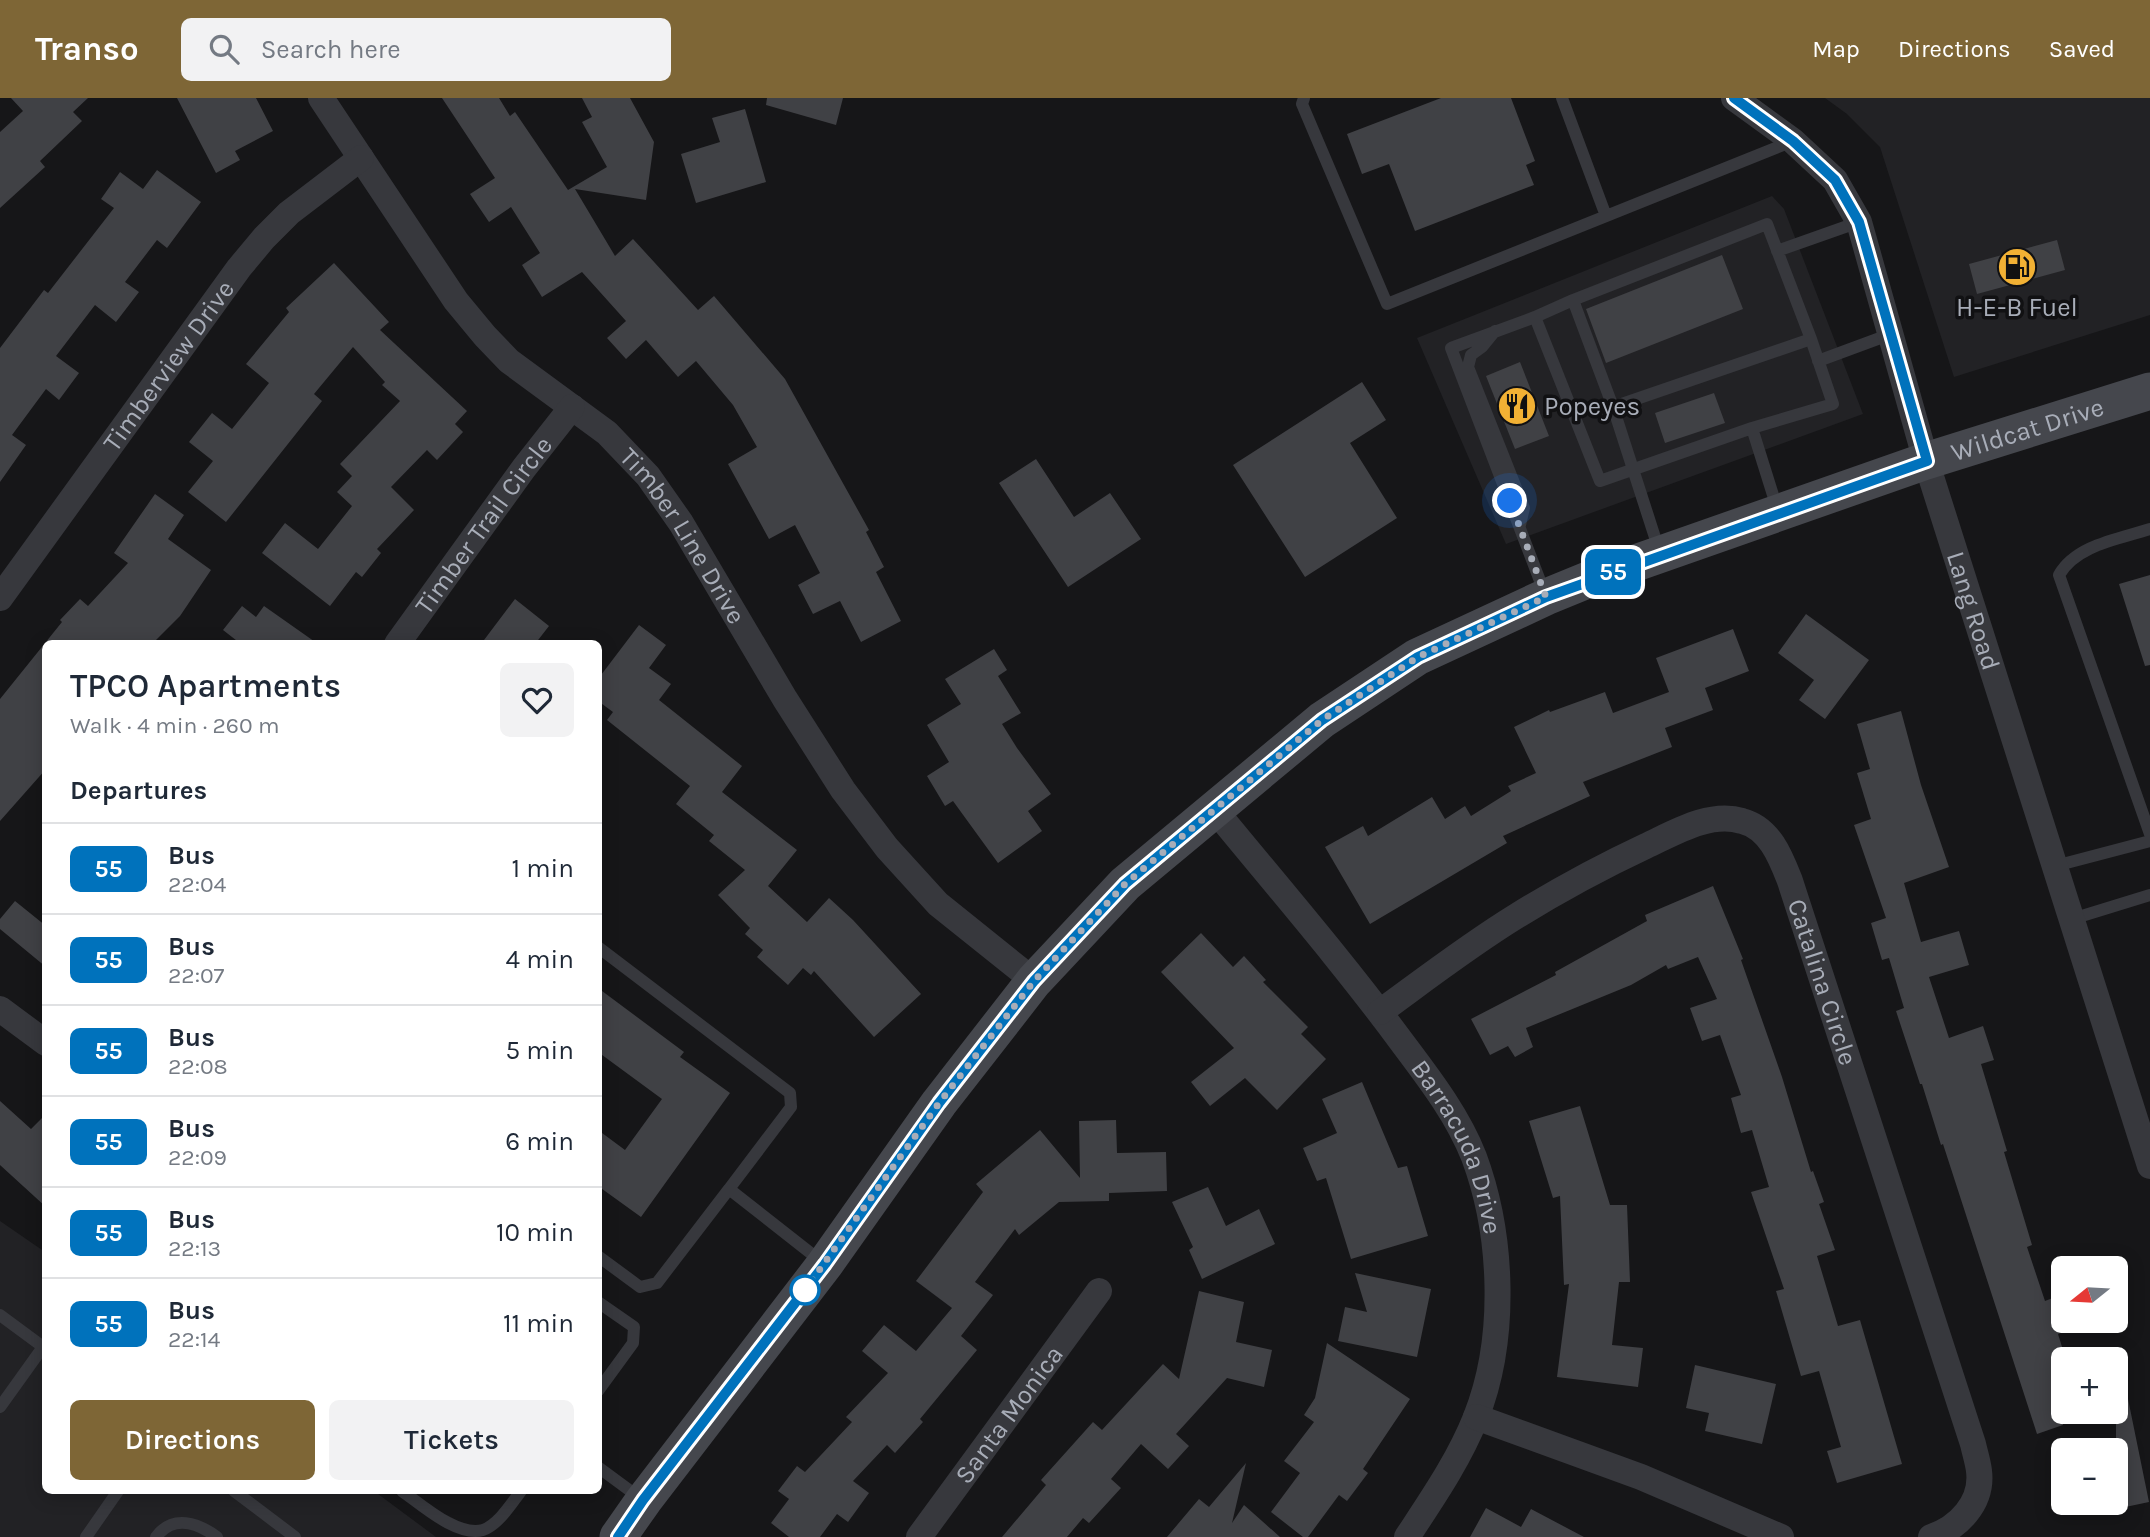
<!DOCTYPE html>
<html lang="en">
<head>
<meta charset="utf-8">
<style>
	body { margin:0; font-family:Karla,sans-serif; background:#f2f2f3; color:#1f2937; height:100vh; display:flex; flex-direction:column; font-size:26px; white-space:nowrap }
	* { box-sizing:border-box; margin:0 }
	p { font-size:23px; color:#747a83 }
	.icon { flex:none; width:38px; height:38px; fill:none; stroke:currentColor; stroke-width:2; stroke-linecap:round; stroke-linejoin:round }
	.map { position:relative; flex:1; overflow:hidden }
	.details { position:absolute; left:42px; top:542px; width:560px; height:854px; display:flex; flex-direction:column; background:#fff; border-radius:10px; box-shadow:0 4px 18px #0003 }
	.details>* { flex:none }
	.badge { padding:0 14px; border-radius:10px; font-size:24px; line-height:46px }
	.needle { width:46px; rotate:252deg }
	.fabs { position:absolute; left:2051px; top:1158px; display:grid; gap:14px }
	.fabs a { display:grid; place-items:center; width:77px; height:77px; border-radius:10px; background:#fff; box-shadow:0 4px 18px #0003; font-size:35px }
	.you { position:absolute; width:35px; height:35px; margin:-18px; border:5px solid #fff; border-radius:50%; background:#1a73e8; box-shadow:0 0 0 10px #1a73e833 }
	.map>.badge { position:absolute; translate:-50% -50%; box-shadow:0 0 0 4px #fff }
	h2 { padding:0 28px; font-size:26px; line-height:63px }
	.round { display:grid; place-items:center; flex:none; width:74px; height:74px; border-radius:10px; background:#f2f2f3 }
	.overview { display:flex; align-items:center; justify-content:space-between; height:119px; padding:0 28px }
	h1 { font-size:33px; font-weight:600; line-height:52px }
	.cta { display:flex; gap:14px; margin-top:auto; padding:14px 28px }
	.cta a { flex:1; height:80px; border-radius:10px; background:#7e6636; color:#fff; font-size:28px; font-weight:600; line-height:80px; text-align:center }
	.cta a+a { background:#f2f2f3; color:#1f2937 }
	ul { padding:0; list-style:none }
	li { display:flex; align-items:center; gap:21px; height:91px; padding:0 28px; border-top:2px solid #e0e1e3 }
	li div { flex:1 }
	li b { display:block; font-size:26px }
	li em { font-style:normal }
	li .badge { min-width:77px; font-weight:700; text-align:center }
	header { display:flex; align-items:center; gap:42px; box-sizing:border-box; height:98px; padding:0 35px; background:#7e6636; color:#fff }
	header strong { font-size:33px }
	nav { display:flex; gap:38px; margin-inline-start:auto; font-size:24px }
	.search { width:490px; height:63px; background:#f2f2f3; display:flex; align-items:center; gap:18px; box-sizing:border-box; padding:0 24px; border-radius:10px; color:#747a83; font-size:26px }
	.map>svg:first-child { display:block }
</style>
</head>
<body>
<header>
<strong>Transo</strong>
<div class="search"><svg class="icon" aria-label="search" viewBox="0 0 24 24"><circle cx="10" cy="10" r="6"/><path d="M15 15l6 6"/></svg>Search here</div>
<nav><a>Map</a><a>Directions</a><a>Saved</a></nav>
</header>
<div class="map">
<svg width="2150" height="1439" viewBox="0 0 2150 1439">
	<rect width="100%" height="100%" fill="#161618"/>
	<path fill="#222225" d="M1825 0H2150V217L1954 279 1880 49 1847 16Z
		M1772 98 1784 111 1863 316 1506 446 1417 240Z
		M0 1123 45 1154 46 1393H374L436 1439H0Z"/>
	<path fill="#404145" d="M11 0H88L73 14 82 23 40 63 45 69 0 110V34L23 13Z
		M177 0H256L273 33 235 53 240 62 216 75Z
		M442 0H499L510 18 515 14 568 92 607 69 582 24 592 19 582 0H630L654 44 646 102 575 91 615 158 633 141 698 212 714 198 785 281 869 432 866 434 884 469 876 474 901 523 861 544 840 503 813 516 798 487 820 475 795 427 769 441 728 366 757 349 733 307 696 263 678 279 646 242 626 261 607 240 626 223 582 174 542 199 522 167 540 155 511 109 489 124 470 96 495 80Z
		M767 0H843L836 27 766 7Z
		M1441 0H1511L1535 63 1526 67 1534 87 1415 133 1389 66 1362 76 1347 36Z
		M745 11 766 84 696 105 681 56 720 44 712 20Z
		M157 72 201 104 167 150 157 142 125 184 139 194 116 224 95 207 56 258 79 275 59 302 46 291 12 337 26 347 0 384V250L44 192 48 195 114 110 101 101 120 74 143 91Z
		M2057 142 2065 172 1977 196 1969 166Z
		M1722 157 1743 211 1606 265 1586 211Z
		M334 165 389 224 380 232 467 313 455 326 463 334 437 362 427 352 391 389 414 412 377 451 381 455 362 479 356 474 330 508 262 455 285 425 318 451 352 408 337 394 352 378 340 366 400 303 382 287 385 284 353 249 314 296 322 303 226 424 188 394 213 363 189 344 212 315 232 331 269 285 246 266 289 214 286 210Z
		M1520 264 1549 338 1515 351 1486 278Z
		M1362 284 1386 322 1350 345 1397 420 1305 479 1233 367Z
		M1714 295 1725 325 1665 345 1655 315Z
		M1036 361 1074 419 1110 395 1141 441 1068 489 999 385Z
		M155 396 184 417 168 441 211 472 180 518 152 546H46V671L0 723V601L62 524 60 522 80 501 88 508 128 465 114 455Z
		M2150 477V567L2145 568 2119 486Z
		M515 501 549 528 535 546H481Z
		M242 508 256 519 264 508 318 546H241L223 532Z
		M1806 516 1869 562 1825 621 1799 602 1814 582 1778 555Z
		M639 527 666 547 649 570 671 586 659 602 742 668 722 694 797 752 768 788 807 824 829 800 853 822 921 896 874 939 814 873 811 877 803 870 788 887 757 859 763 852 745 836 750 830 718 797 745 772 709 743 714 737 676 706 690 688 607 622 613 614 598 603V581Z
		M1733 531 1749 573 1705 590 1713 612 1665 630 1672 649 1583 684 1590 698 1503 738 1507 745 1370 826 1325 749 1363 728 1368 738 1432 699 1445 721 1465 708 1471 718 1511 693 1508 688 1536 675 1514 629 1549 612 1550 614 1605 594 1613 615 1669 594 1656 560Z
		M994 551 1007 572 998 578 1021 615 1002 626 1017 650 1051 696 1028 713 1042 733 998 765 953 703 945 708 927 678 949 664 927 627 961 606 945 581Z
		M1901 613 1921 687 1949 769 1904 785 1921 844 1959 833 1969 867 1929 879 1949 940 1983 928 1994 962 1981 966 2007 1053 2004 1054 2032 1147 2027 1149 2045 1203 2063 1196V1234L2058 1236 2063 1252V1327L2037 1336 1943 1046 1941 1047 1922 986H1920L1896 913 1904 910 1889 860 1882 862 1871 825 1886 820 1854 727 1871 721 1857 675 1870 671 1857 626Z
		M1713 788 1743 861 1741 862 1782 979 1811 1074 1813 1073 1824 1104 1819 1106 1835 1152 1817 1158 1838 1228 1860 1222 1902 1366 1837 1385 1827 1353 1841 1349 1819 1273 1801 1278 1776 1193 1784 1191 1751 1094 1769 1089 1752 1032 1741 1035 1731 1000 1741 997 1720 937 1702 943 1690 910 1717 901 1698 859 1668 871 1666 867 1631 887 1526 930 1533 949 1515 959 1508 948 1490 957 1471 921 1556 877 1555 874 1647 823 1645 817Z
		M15 803 46 828V869L0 831V821Z
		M1201 835 1233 869 1244 858 1266 882 1263 884 1308 929 1301 936 1326 961 1277 1012 1245 980 1210 1008 1191 984 1234 950 1161 874Z
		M598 890 684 954 680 959 730 995 641 1119 598 1088V1032L625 1052 662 1001 598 954Z
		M1362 984 1398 1070 1407 1068 1428 1138 1351 1161 1326 1080 1317 1083 1303 1050 1337 1035 1322 1001Z
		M0 1003 31 1031 46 1016V1109L0 1067Z
		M1580 1008 1610 1107H1627L1630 1184H1619L1612 1247 1643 1250 1638 1289 1557 1279 1569 1186 1564 1187 1560 1098 1553 1100 1529 1023Z
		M1116 1022 1117 1055 1166 1054 1167 1093 1109 1095V1103L1059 1104 1019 1137 1015 1131 975 1184 993 1197 961 1238 977 1252 920 1321 923 1324 895 1355 887 1347 853 1383 869 1395 848 1424 837 1416 820 1439H789L771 1425 789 1401 778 1393 797 1368 805 1374 852 1324 846 1319 888 1275 862 1253 884 1227 916 1253 952 1210 916 1183 983 1094 976 1086 1040 1032 1080 1080 1079 1023Z
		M1208 1089 1226 1128 1259 1111 1275 1146 1202 1181 1189 1152 1193 1149 1172 1104Z
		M1355 1175 1431 1191 1417 1259 1338 1243 1345 1209 1367 1214Z
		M1199 1193 1244 1204 1236 1244 1272 1252 1264 1289 1227 1280 1176 1336 1189 1348 1168 1371 1141 1346 1111 1381 1121 1390 1089 1425 1083 1420 1067 1439H1002L1046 1387 1041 1382 1093 1324 1102 1332 1163 1266 1179 1281Z
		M1327 1245 1410 1301 1363 1371 1368 1375 1347 1403 1339 1397 1308 1439H1303L1271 1414 1300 1375 1284 1363 1314 1324 1304 1317 1315 1300Z
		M1695 1267 1776 1286 1762 1346 1705 1333 1709 1315 1686 1310Z
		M2127 1296 2149 1404 2116 1411V1298Z
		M1246 1365 1232 1425 1244 1407 1280 1439H1167L1199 1401 1209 1409Z
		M1486 1410 1521 1429 1531 1411 1584 1439H1470Z"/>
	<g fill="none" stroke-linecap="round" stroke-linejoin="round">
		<path stroke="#37383d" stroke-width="12" d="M1304 0 1302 6 1387 206 1793 43
			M1562 0 1606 118
			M1777 153 1859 124
			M1573 202 1767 126 1811 241 1613 309 1660 455
			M1535 219 1573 202 1613 309
			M1495 233 1482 249 1471 257 1468 269 1524 410 1520 427
			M1818 263 1891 236
			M1752 330 1778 413
			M2150 431C2119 441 2076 447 2059 477L2150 736
			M1545 496 1451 250 1535 219 1600 383 1752 330 1833 306 1811 241
			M2055 768 2150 743
			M2072 821 2150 797
			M598 849 790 995 791 1009 729 1091 822 1164
			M598 1158 640 1189 657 1185 729 1091
			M598 1204 634 1229 633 1245 598 1293
			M0 1217 46 1251
			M0 1309 43 1249
			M598 1369 640 1400
			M234 1393 295 1439
			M402 1393C422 1407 457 1439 483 1432 499 1426 511 1406 521 1393
			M86 1439 118 1393
			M156 1439C173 1416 198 1425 217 1439"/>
		<g stroke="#37383d" stroke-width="26">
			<path id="s1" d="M321 0 456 203 485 238 509 263 607 335 648 378 681 425 785 601 843 692 887 750 938 806 1034 883"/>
			<path id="s2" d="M1734 0 1793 43 1835 82 1859 124 1926 363 2150 1068"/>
			<path id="s3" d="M0 500 239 170 264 140 289 115 361 60"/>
			<path id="s4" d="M397 546 524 370 572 309"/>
			<path id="s5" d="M1214 711C1277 788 1342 863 1401 943 1428 979 1457 1016 1474 1059 1503 1137 1507 1241 1476 1319 1459 1362 1432 1401 1407 1439"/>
			<path d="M0 911 46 945"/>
			<path id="s6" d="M1380 914C1424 882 1468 848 1515 819 1557 793 1601 769 1646 748 1674 735 1710 713 1742 723 1770 730 1781 760 1790 783L1973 1346C1975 1355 1978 1364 1979 1373 1983 1405 1958 1430 1931 1439"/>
			<path d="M1476 1319 1641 1379 1781 1439"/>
			<path id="s7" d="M919 1439 1099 1193"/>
		</g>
		<path stroke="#45474d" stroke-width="37" id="s8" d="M618 1439 644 1402 825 1166 939 1005 1034 883 1125 786 1322 622 1417 559 1546 499 1590 481 1926 363 2150 293"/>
	</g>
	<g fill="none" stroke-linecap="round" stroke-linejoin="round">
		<g stroke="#fff" stroke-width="16">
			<path id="line" d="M618 1439 643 1402 825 1166 939 1005 1034 883 1125 786 1322 622 1418 559 1546 499 1927 363 1859 124 1835 82 1793 43 1734 0"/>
		</g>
		<use href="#line" stroke="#0072bc" stroke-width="10"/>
		<path stroke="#a8adb8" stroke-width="7" stroke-dasharray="0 12.6" d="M805 1192 939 1005 1034 883 1125 786 1322 622 1418 559 1546 499 1510 403"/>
	</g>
	<defs>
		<g id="fuel-disc" transform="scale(2.0125)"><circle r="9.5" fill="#f2b134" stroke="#111113"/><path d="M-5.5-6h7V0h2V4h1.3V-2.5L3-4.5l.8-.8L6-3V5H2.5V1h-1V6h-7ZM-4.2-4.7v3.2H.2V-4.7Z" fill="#111"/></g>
		<g id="restaurant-disc" transform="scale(2.0125)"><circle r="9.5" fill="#f2b134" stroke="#111113"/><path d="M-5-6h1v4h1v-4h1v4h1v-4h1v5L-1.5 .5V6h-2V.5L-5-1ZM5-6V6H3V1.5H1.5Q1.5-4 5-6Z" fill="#111"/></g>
	</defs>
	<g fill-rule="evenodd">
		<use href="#fuel-disc" x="2017" y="169"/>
		<use href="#restaurant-disc" x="1517" y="308"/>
	</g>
	<circle fill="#fff" stroke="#0072bc" stroke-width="3.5" cx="805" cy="1192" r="14"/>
	<g text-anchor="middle" stroke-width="7" stroke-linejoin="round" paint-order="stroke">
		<g font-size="26" fill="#a8adb8" stroke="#111113">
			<text x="2017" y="218">H-E-B Fuel</text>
			<text x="1544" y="317" text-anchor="start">Popeyes</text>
		</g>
		<g font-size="26" fill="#a8adb8" stroke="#111113">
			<text dy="9" stroke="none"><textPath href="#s3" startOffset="287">Timberview Drive</textPath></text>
			<text dy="9" stroke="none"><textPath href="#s8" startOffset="1850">Wildcat Drive</textPath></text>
			<text dy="9" stroke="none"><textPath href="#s4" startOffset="147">Timber Trail Circle</textPath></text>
			<text dy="9" stroke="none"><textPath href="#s1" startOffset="574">Timber Line Drive</textPath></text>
			<text dy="9" stroke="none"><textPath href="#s2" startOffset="584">Lang Road</textPath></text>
			<text dy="9" stroke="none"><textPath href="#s6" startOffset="602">Catalina Circle</textPath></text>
			<text dy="9" stroke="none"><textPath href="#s5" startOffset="420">Barracuda Drive</textPath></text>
			<text dy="9" stroke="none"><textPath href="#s7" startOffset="152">Santa Monica</textPath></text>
		</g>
	</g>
</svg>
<div class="fabs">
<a><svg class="needle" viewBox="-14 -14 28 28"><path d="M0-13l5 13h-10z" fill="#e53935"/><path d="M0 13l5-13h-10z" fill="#747a83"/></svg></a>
<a>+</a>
<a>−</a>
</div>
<div class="you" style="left:1510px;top:403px"></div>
<b class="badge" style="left:1613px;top:474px;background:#0072bc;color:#fff">55</b>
<section class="details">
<div class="overview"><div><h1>TPCO Apartments</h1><p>Walk · 4 min · 260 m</p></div><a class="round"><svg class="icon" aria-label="heart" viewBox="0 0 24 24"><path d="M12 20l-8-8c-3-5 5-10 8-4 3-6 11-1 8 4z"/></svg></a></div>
<h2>Departures</h2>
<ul>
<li><span class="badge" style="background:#0072bc;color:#fff">55</span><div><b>Bus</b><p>22:04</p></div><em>1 min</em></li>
<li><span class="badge" style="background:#0072bc;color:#fff">55</span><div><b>Bus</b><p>22:07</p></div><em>4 min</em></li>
<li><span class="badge" style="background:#0072bc;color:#fff">55</span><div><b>Bus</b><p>22:08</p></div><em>5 min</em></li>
<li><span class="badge" style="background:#0072bc;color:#fff">55</span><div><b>Bus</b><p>22:09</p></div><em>6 min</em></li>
<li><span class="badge" style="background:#0072bc;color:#fff">55</span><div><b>Bus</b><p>22:13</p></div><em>10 min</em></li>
<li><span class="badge" style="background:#0072bc;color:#fff">55</span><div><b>Bus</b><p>22:14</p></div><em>11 min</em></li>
</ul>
<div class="cta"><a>Directions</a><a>Tickets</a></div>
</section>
</div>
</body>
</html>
